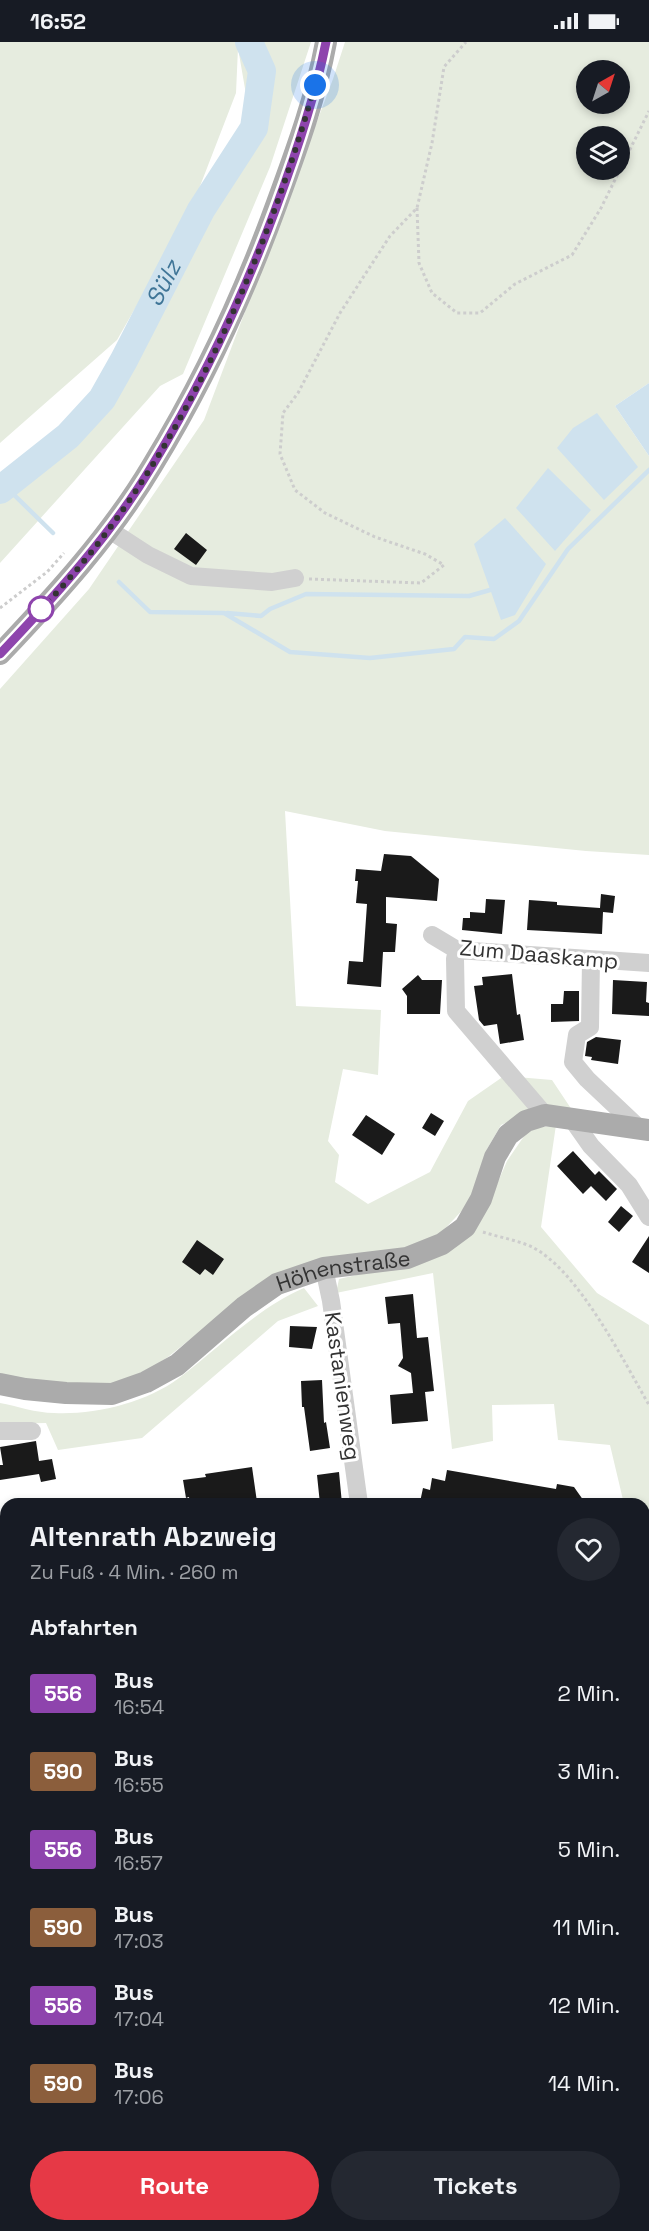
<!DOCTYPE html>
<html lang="de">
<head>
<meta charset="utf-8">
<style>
	body { margin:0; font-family:"Space Grotesk",sans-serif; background:#242831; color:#f1f3f6; height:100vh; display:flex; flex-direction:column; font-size:22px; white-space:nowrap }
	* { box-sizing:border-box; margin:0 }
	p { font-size:20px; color:#9ea1a6 }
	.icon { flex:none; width:33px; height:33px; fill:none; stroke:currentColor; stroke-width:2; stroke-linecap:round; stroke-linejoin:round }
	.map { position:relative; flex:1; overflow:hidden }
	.details { position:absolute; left:0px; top:1456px; width:650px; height:734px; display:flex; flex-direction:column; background:#171b24; border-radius:18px 18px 0 0; box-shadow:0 3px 9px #0003 }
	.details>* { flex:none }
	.badge { padding:0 12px; border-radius:4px; font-size:21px; line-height:39px }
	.needle { width:39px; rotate:39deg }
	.controls { position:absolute; left:576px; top:18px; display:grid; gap:12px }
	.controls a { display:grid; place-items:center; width:54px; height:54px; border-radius:50%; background:#171b24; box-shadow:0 3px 9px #0003; font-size:30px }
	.you { position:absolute; width:30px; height:30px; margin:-15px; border:4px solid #fff; border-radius:50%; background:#1a73e8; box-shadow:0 0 0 9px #1a73e833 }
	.map>.badge { position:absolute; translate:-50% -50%; box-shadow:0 0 0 3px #fff }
	h2 { padding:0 30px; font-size:22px; line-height:54px }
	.round { display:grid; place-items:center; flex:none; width:63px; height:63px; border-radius:32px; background:#242831 }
	.head { display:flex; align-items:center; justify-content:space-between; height:102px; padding:0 30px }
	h1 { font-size:28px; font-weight:600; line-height:45px }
	.primary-button { display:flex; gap:12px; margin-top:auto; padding:12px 30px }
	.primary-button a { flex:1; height:69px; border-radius:36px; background:#e63946; color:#fff; font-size:24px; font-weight:600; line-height:69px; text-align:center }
	.primary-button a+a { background:#242831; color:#f1f3f6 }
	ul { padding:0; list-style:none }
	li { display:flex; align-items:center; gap:18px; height:78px; padding:0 30px }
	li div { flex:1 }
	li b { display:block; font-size:22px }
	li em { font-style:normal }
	li .badge { min-width:66px; font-weight:700; text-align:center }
	.status { display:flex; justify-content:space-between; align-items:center; height:42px; padding:0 30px; background:#171b24; direction:ltr }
	.status svg { height:16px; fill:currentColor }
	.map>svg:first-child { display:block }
</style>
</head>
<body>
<div class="status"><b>16:52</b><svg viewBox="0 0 49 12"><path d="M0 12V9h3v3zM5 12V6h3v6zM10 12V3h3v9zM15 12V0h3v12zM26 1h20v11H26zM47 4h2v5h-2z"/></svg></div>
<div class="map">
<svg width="649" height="2189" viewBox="0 0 649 2189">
	<rect width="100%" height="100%" fill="#fff"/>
	<path fill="#e6ecdf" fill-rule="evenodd" d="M0 0H311L270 125 183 332 160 344 0 521V451L132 328 211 174 248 64 238 6 236 51 190 170 117 298 0 401Z
		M345 0H649V341L615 364 649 414V813L586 809 385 789 285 769 296 964 381 968 378 1033 343 1027 328 1099 339 1113 335 1140 368 1162 430 1130 468 1059 504 1034 552 1038 572 1068 543 1064 501 1083 487 1107 472 1158 438 1194 403 1209 243 1255 168 1315 142 1332 115 1343 67 1345 0 1332V647L89 547 204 378 333 37ZM586 28H620V62H586ZM586 94H620V128H586Z
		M556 1083 541 1185 597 1251 649 1283V1595H647L644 1565V1462H624L610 1403 558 1398 554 1362 492 1363 493 1399 452 1407 433 1231 336 1251 339 1237 409 1221 488 1163 507 1119 529 1087Z
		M304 1246 318 1264 278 1279 142 1396 58 1408 46 1381 0 1382V1361C17 1364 36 1371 54 1371 94 1373 146 1361 179 1336 220 1305 256 1267 304 1246Z
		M0 1922 6 1924V2181L0 2180Z
		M644 2105H649V2189H101L45 2184H644Z"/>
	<path fill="#cfe2ee" d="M649 341V414L615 364Z
		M597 371 638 425 604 458 557 406 573 386Z
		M548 426 591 468 555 509 516 466Z
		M505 476 546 522 515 573 501 578 474 502Z
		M0 2180 6 2181V2184H45L101 2189H0Z"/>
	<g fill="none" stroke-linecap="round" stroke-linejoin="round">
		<path stroke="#cfe2ee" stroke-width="4.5" d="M5 444 53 491
			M119 540 150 570 224 571 290 610 370 616 454 607 465 595 494 597 519 579 568 507 649 428
			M227 571 261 574 270 567 306 552 469 554 490 548"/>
		<path stroke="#cfe2ee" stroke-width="28" id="s1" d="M0 448 68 394 102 357 124 318 201 168 254 86 262 29 249 0"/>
	</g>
	<path fill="#1a1a1a" d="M186 491 207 508 196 523 174 507Z
		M384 812 411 814 439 837 437 859 386 855V881L397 882 395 910H383L381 945 347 942 349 919 363 920 367 862 356 861 358 839H355L356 827 381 829Z
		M601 852 615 854 613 871 603 870 602 892 527 888 529 858 557 860V863L600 866Z
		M486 857 505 858 502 892 462 888 463 876H470V870L485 871Z
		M512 932 517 973 520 972 524 998 500 1002 497 982 484 984 479 978 474 944 483 943 482 935Z
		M418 933 422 938H442L440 972H407V954L402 947Z
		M613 938 647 940 646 960 649 961V974L612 972Z
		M564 949H579V979L551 980V962H563Z
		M596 995 621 998 618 1022 591 1018 592 1015 585 1014 587 1000Z
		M431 1071 444 1079 435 1094 422 1086Z
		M366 1073 395 1092 382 1113 352 1093Z
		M573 1109 595 1133 599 1129 617 1147 606 1159 591 1144 583 1152 557 1124Z
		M621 1164 633 1174 619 1190 608 1180Z
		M649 1194V1231L632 1220Z
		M197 1198 224 1217 213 1233 205 1227 200 1233 182 1220Z
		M413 1252 417 1296 428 1295 434 1349 425 1350 428 1379 392 1382 390 1353 413 1351 411 1331 398 1324 403 1316 400 1281 388 1282 385 1255Z
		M290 1284 317 1285 312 1307 289 1305Z
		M322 1338 324 1381 326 1380 330 1406 310 1409 304 1365H302L301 1339Z
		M36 1399 39 1419 52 1417 56 1437 41 1440 39 1432 0 1438V1423H3L0 1405Z
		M252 1425 257 1460 238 1462H190L189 1455 186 1456 183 1438 206 1435 205 1432Z
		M447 1428 556 1447 557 1442 574 1445 586 1462H437L420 1460 423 1446 430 1448 432 1436 445 1439Z
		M339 1430 342 1462H320L317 1433Z"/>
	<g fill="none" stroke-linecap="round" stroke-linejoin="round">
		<path stroke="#cdcdcd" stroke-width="3" stroke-dasharray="3 3" stroke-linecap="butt" d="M417 166 419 221 432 251 457 271H480L515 242 572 213 601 166 649 69
			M309 537 421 541 444 523 425 512 375 495 325 471 295 448 280 412 283 371 298 351 340 271 390 194 417 166 432 101 444 25 466 0
			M0 566 47 530 64 511
			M483 1190C498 1195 517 1198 532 1205 578 1228 623 1318 649 1363
			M645 1525 649 1556
			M644 1628 649 1612
			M0 2153 6 2154
			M581 2184 582 2189"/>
		<path stroke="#d0d0d0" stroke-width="18" d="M108 487 148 513 191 534 272 540 295 536
			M432 893 457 908 649 921
			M457 908 455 917 456 969 545 1073
			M591 918 590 985 577 993 573 1020 587 1037 641 1088
			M572 1077 591 1104 629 1143 649 1175
			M324 1226 331 1259 359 1462
			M0 1389H32
			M644 1511H649
			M0 1611 6 1603
			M644 1688 649 1689
			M0 1698 6 1703
			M644 1825 649 1826"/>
		<g stroke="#ababab" stroke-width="22">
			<path d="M0 612C55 554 111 493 152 424 202 342 244 252 277 161 296 109 316 55 326 0"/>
			<path id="s2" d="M0 1342 25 1347 66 1351 112 1352 146 1340 177 1323 244 1265 277 1242 324 1226 407 1216 442 1202 465 1185 481 1157 495 1115 508 1093 526 1079 545 1073 649 1088"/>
		</g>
	</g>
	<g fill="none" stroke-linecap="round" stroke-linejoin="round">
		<g stroke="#fff" stroke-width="14">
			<path id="line" d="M0 612C55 554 111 493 152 424 201 343 243 255 276 166 296 112 315 56 326 0"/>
		</g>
		<use href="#line" stroke="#8e44ad" stroke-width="9"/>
		<path stroke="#333" stroke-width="6" stroke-dasharray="0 10.8" d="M41 567C174 432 264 223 315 43"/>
	</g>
	<circle fill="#fff" stroke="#8e44ad" stroke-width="3" cx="41" cy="567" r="12"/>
	<g text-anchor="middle" stroke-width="6" stroke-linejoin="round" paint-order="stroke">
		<g font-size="22" fill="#333" stroke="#fff">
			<text transform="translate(539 912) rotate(5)" y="8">Zum Daaskamp</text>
			<text dy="8" stroke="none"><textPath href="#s2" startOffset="381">Höhenstraße</textPath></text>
			<text transform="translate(343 1344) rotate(82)" y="8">Kastanienweg</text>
		</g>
		<g font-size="24" font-style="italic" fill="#3f7597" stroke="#fff">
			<text dy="8" stroke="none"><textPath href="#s1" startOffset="268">Sülz</textPath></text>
		</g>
	</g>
</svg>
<div class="controls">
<a><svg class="needle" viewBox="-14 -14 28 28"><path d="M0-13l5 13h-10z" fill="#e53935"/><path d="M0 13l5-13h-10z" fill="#9ea1a6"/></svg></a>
<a><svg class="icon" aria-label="layers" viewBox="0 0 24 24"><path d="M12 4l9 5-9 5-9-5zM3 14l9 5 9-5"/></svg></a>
</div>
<div class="you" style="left:315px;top:43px"></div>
<section class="details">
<div class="head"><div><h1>Altenrath Abzweig</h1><p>Zu Fuß · 4 Min. · 260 m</p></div><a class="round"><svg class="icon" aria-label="heart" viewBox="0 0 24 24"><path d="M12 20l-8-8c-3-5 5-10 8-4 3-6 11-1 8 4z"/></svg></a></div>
<h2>Abfahrten</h2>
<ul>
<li><span class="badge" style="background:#8e44ad;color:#fff">556</span><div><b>Bus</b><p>16:54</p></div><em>2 Min.</em></li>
<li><span class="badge" style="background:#8b5e3c;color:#fff">590</span><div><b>Bus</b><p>16:55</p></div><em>3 Min.</em></li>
<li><span class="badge" style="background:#8e44ad;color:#fff">556</span><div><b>Bus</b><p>16:57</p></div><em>5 Min.</em></li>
<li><span class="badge" style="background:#8b5e3c;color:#fff">590</span><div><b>Bus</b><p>17:03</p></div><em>11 Min.</em></li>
<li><span class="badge" style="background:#8e44ad;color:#fff">556</span><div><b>Bus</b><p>17:04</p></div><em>12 Min.</em></li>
<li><span class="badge" style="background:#8b5e3c;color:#fff">590</span><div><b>Bus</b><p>17:06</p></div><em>14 Min.</em></li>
</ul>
<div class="primary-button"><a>Route</a><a>Tickets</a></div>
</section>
</div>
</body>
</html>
